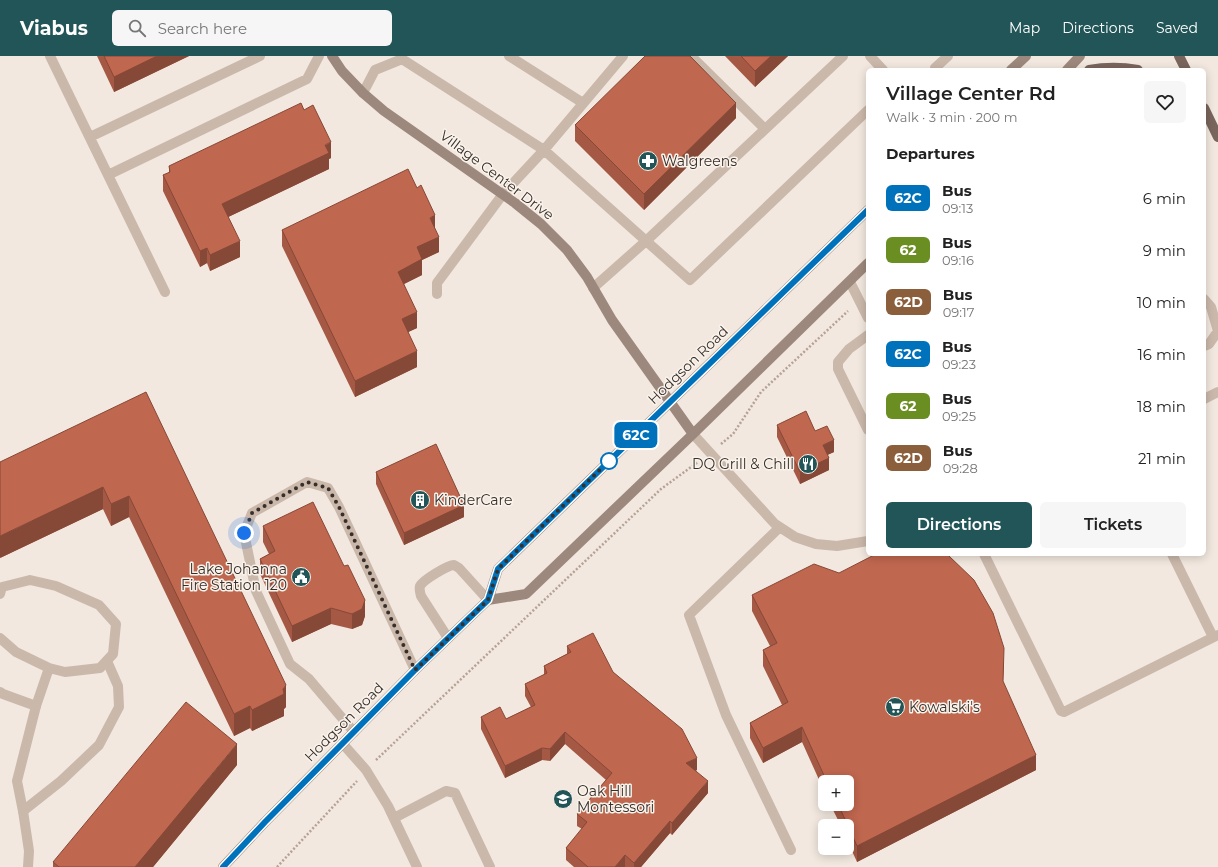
<!DOCTYPE html>
<html lang="en">
<head>
<meta charset="utf-8">
<style>
	body { margin:0; font-family:Montserrat,sans-serif; background:#f6f6f6; color:#222; height:100vh; display:flex; flex-direction:column; font-size:15px; white-space:nowrap }
	* { box-sizing:border-box; margin:0 }
	p { font-size:13px; color:#767676 }
	.icon { flex:none; width:22px; height:22px; fill:none; stroke:currentColor; stroke-width:2; stroke-linecap:round; stroke-linejoin:round }
	.map { position:relative; flex:1; overflow:hidden }
	.details { position:absolute; left:866px; top:12px; width:340px; height:488px; display:flex; flex-direction:column; background:#fff; border-radius:6px; box-shadow:0 2px 10px #0003 }
	.details>* { flex:none }
	.badge { padding:0 8px; border-radius:6px; font-size:14px; line-height:26px }
	.buttons { position:absolute; left:818px; top:719px; display:grid; gap:8px }
	.buttons a { display:grid; place-items:center; width:36px; height:36px; border-radius:6px; background:#fff; box-shadow:0 2px 10px #0003; font-size:20px }
	.you { position:absolute; width:20px; height:20px; margin:-10px; border:3px solid #fff; border-radius:50%; background:#1a73e8; box-shadow:0 0 0 6px #1a73e833 }
	.map>.badge { position:absolute; translate:-50% -50%; box-shadow:0 0 0 2px #fff }
	h2 { padding:0 20px; font-size:15px; line-height:36px }
	.round { display:grid; place-items:center; flex:none; width:42px; height:42px; border-radius:6px; background:#f6f6f6 }
	.head { display:flex; align-items:center; justify-content:space-between; height:68px; padding:0 20px }
	h1 { font-size:19px; font-weight:600; line-height:30px }
	.action { display:flex; gap:8px; margin-top:auto; padding:8px 20px }
	.action a { flex:1; height:46px; border-radius:6px; background:#215557; color:#fff; font-size:16px; font-weight:600; line-height:46px; text-align:center }
	.action a+a { background:#f6f6f6; color:#222 }
	ul { padding:0; list-style:none }
	li { display:flex; align-items:center; gap:12px; height:52px; padding:0 20px }
	li div { flex:1 }
	li b { display:block; font-size:15px }
	li em { font-style:normal }
	li .badge { min-width:44px; font-weight:700; text-align:center }
	header { display:flex; align-items:center; gap:24px; box-sizing:border-box; height:56px; padding:0 20px; background:#215557; color:#fff }
	header strong { font-size:19px }
	nav { display:flex; gap:22px; margin-inline-start:auto; font-size:14px }
	.search { width:280px; height:36px; background:#f6f6f6; display:flex; align-items:center; gap:10px; box-sizing:border-box; padding:0 14px; border-radius:6px; color:#767676; font-size:15px }
	.map>svg:first-child { display:block }
</style>
</head>
<body>
<header>
<strong>Viabus</strong>
<div class="search"><svg class="icon" aria-label="search" viewBox="0 0 24 24"><circle cx="10" cy="10" r="6"/><path d="M15 15l6 6"/></svg>Search here</div>
<nav><a>Map</a><a>Directions</a><a>Saved</a></nav>
</header>
<div class="map">
<svg width="1218" height="811" viewBox="0 0 1218 811">
	<rect width="100%" height="100%" fill="#f2e8df"/>
	<g fill="none" stroke-linecap="round" stroke-linejoin="round">
		<path stroke="#b5a295" stroke-width="2.5" stroke-dasharray="2 2" stroke-linecap="butt" d="M721 388 733 378 761 336 848 255
			M376 704 661 433 698 406
			M277 811 357 725"/>
		<path stroke="#cab8ab" stroke-width="10" d="M50 0 165 236
			M509 0 583 47
			M691 0 765 73
			M870 0 883 14
			M935 12 948 0
			M363 37 375 14 402 3 544 94 690 224 868 54
			M90 81 260 0
			M108 119 307 23 319 0
			M850 226 868 262
			M593 232 646 185 843 0
			M437 238V227L503 138 544 94 623 0
			M1204 243 1211 251 1218 275
			M868 279 849 293 838 306V313L868 374
			M1204 290 1209 288 1218 275
			M1204 343 1218 336
			M693 378 775 468 795 481 816 488 837 490 868 485
			M780 471 689 559 726 659 791 794
			M984 498 1061 655 1064 656 1218 579
			M1172 498 1213 581
			M448 582 421 540C420 536 419 533 420 530 423 524 448 509 454 509L459 512 488 544
			M0 636 3 638 36 650
			M354 676 309 623 290 608 256 535 244 477 252 457 307 426 328 432 339 451 415 614
			M343 688 366 714 388 750 417 811
			M23 755 61 725 99 689 119 651 118 630 107 605
			M394 762 446 735 455 737 490 811"/>
		<path stroke="#cab8ab" stroke-width="10" d="M0 538 2 531 30 524 56 530 99 549 116 568 113 598 100 612 65 616 49 612 16 596 0 582
			M28 811 29 795 23 755 17 725 36 650 49 612"/>
		<path stroke="#9d887d" stroke-width="10" d="M332 0 342 15 363 37 384 55 515 147 541 168 567 194 587 221 612 264 693 378
			M1011 14 1026 0
			M1067 14 1080 0
			M488 544 526 538 693 378 868 207
			M223 811 265 766 415 614 488 544 498 513 868 154"/>
		<path stroke="#79655c" stroke-width="10" d="M1179 0 1186 14
			M1089 14C1106 11 1121 11 1138 14
			M1204 52 1218 81"/>
	</g>
	<path fill="#a55944" d="M97 0H189L114 36Z
		M725 0H788L755 31Z
		M736 62 644 154 575 85V69Z
		M331 102 329 103V113L228 161 240 201 210 215 207 207 200 211 163 135V119L169 117V110Z
		M435 173 439 196 422 204V219L404 228 417 272 408 276 417 311 355 341 282 190V174Z
		M146 336 286 651 284 653V660L252 675 250 672 234 680 129 461 111 470 103 453 0 502Z
		M777 369 834 396 827 399 829 414 800 428 777 381Z
		M376 416 464 461 404 489 376 428Z
		M263 470 365 560 362 569 352 573 331 568 292 586 260 518V503L269 498 263 486Z
		M752 539 1004 607 1003 626 1036 714 857 806 847 784V770H841L830 748H847V726H825V737L802 686 763 707 750 682V667L782 649 763 610V594L770 590 752 555Z
		M567 590 613 616 697 714 695 715 708 737 672 779 670 777 641 811H574L566 804V792L582 773 577 770V758L606 724 565 688 550 705 542 704 505 722 481 673V661L506 663 531 651 525 640V628L544 619V610L567 598Z
		M237 709 153 811H53V806Z"/>
	<path fill="#864837" d="M157 0H189L114 36V21Z
		M771 0H788L755 31V15Z
		M736 47V62L644 154V138Z
		M331 86V102L329 103V113L222 164V148Z
		M435 159V175L430 162Z
		M439 181V196L422 204V219L398 231V216L417 191Z
		M240 185V201L210 215V199Z
		M207 192V207L200 211V195Z
		M417 256V272L402 279V263Z
		M417 295V311L355 341V325Z
		M834 384V396L823 401V389Z
		M829 402V414L800 428V416Z
		M103 431V453L0 502V480Z
		M129 440V461L111 470V448Z
		M464 449V461L404 489V477Z
		M365 544V560L362 569 352 573V558Z
		M331 552V568L292 586V570Z
		M286 629V651L284 653V660L252 675V654L283 633Z
		M250 650V672L234 680V658Z
		M802 671V686L763 707V692Z
		M565 676V688L550 705V693Z
		M237 688V709L153 811H135Z
		M542 692V704L505 722V710Z
		M1036 699V714L857 806V790Z
		M697 702V714L686 719V707Z
		M708 725V737L672 779V767Z
		M670 765V777L641 811H634V807Z
		M625 799V811H615Z"/>
	<path fill="#c0674f" stroke="#864837" d="M104 0H157L114 21Z
		M645 0H690L736 47 644 138 575 69Z
		M741 0H771L755 15Z
		M301 47 304 54 313 49 331 86 325 89 329 97 222 148 240 185 210 199 207 192 200 195 163 119 170 116 169 110Z
		M408 113 417 132 421 129 435 159 430 162 439 181 417 191 422 203 398 216 417 256 402 263 417 295 355 325 282 174Z
		M146 336 286 629 283 633 284 638 252 654 250 650 234 658 129 440 111 448 103 431 0 480V406Z
		M806 355 815 375 827 370 834 384 823 389 829 402 800 416 777 369Z
		M436 388 464 449 404 477 376 416Z
		M313 446 344 510 348 509 365 544 362 553 352 558 331 552 292 570 260 503 275 495 263 470Z
		M876 498H948L949 500 974 524 993 557 1004 592 1003 625 1036 699 857 790 838 748H847V726H827L802 671 763 692 750 667 788 646 763 594 777 587 752 539 814 508 839 517Z
		M593 577 613 616 682 673 697 702 686 707 708 725 672 767 670 765 634 807 625 799 615 811H588L566 792 587 766 577 758 612 717 565 676 550 693 542 692 505 710 481 661 500 651 506 663 535 649 525 628 547 617 544 610 571 596 567 590Z
		M186 646 237 688 135 811H59L53 806Z"/>
	<g fill="none" stroke-linecap="round" stroke-linejoin="round">
		<g stroke="#fff" stroke-width="9">
			<path id="line" d="M223 811 265 766 415 614 488 544 498 513 868 154"/>
		</g>
		<use href="#line" stroke="#0072bc" stroke-width="6"/>
		<path stroke="#382e2a" stroke-width="4" stroke-dasharray="0 7.2" d="M244 477 252 457 307 426 328 432 339 451 415 614 488 544 498 513 609 405"/>
	</g>
	<defs>
		<g id="pharmacy-disc" transform="scale(1)"><circle r="9.5" fill="#215557" stroke="#f9f3eb"/><path d="M-2-6h4v4h4v4h-4v4h-4v-4h-4v-4h4Z" fill="#fff"/></g>
		<g id="restaurant-disc" transform="scale(1)"><circle r="9.5" fill="#215557" stroke="#f9f3eb"/><path d="M-5-6h1v4h1v-4h1v4h1v-4h1v5L-1.5 .5V6h-2V.5L-5-1ZM5-6V6H3V1.5H1.5Q1.5-4 5-6Z" fill="#fff"/></g>
		<g id="building-disc" transform="scale(1)"><circle r="9.5" fill="#215557" stroke="#f9f3eb"/><path d="M-4-6H4V6H1V3H-1V6H-4ZM-2.5-4.3h1.7v1.8h-1.7ZM.8-4.3h1.7v1.8H.8ZM-2.5-1h1.7V.8h-1.7ZM.8-1h1.7V.8H.8Z" fill="#fff"/></g>
		<g id="civic-disc" transform="scale(1)"><circle r="9.5" fill="#215557" stroke="#f9f3eb"/><path d="M-.6-6.5H3V-4.5H.6V-3L4-1V1h2V6H-6V1h2V-1L-.6-3ZM-1.2 2.5V6h2.4V2.5Z" fill="#fff"/></g>
		<g id="supermarket-disc" transform="scale(1)"><circle r="9.5" fill="#215557" stroke="#f9f3eb"/><path d="M-6-5.5h2.5l.6 2H6L4.5 2H-2.5L-4.4-4H-6ZM-1.5 3.2a1.3 1.3 0 1 0 .1 0ZM3 3.2a1.3 1.3 0 1 0 .1 0Z" fill="#fff"/></g>
		<g id="school-disc" transform="scale(1)"><circle r="9.5" fill="#215557" stroke="#f9f3eb"/><path d="M0-5L7-2L0 1L-7-2ZM-4 1L0 2.5L4 1V4Q0 6-4 4Z" fill="#fff"/></g>
	</defs>
	<g fill-rule="evenodd">
		<use href="#pharmacy-disc" x="648" y="105"/>
		<use href="#restaurant-disc" x="808" y="408"/>
		<use href="#building-disc" x="420" y="444"/>
		<use href="#civic-disc" x="301" y="521"/>
		<use href="#supermarket-disc" x="895" y="651"/>
		<use href="#school-disc" x="563" y="743"/>
	</g>
	<circle fill="#fff" stroke="#0072bc" stroke-width="2" cx="609" cy="405" r="8"/>
	<g text-anchor="middle" stroke-width="3" stroke-linejoin="round" paint-order="stroke">
		<g font-size="14" fill="#382e2a" stroke="#f9f3eb" text-anchor="start">
			<text x="662" y="110">Walgreens</text>
			<text x="794" y="413" text-anchor="end">DQ Grill &amp; Chill</text>
			<text x="434" y="449">KinderCare</text>
			<text x="287" y="518" text-anchor="end">Lake Johanna<tspan x="287" dy="16">Fire Station 120</tspan></text>
			<text x="909" y="656">Kowalski's</text>
			<text x="577" y="740">Oak Hill<tspan x="577" dy="16">Montessori</tspan></text>
		</g>
		<g font-size="14" fill="#382e2a" stroke="#f9f3eb">
			<text transform="translate(497 119) rotate(37)" y="5">Village Center Drive</text>
			<text transform="translate(688 309) rotate(-44)" y="5">Hodgson Road</text>
			<text transform="translate(344 666) rotate(-45)" y="5">Hodgson Road</text>
		</g>
	</g>
</svg>
<div class="buttons">
<a>+</a>
<a>−</a>
</div>
<div class="you" style="left:244px;top:477px"></div>
<b class="badge" style="left:636px;top:379px;background:#0072bc;color:#fff">62C</b>
<section class="details">
<div class="head"><div><h1>Village Center Rd</h1><p>Walk · 3 min · 200 m</p></div><a class="round"><svg class="icon" aria-label="heart" viewBox="0 0 24 24"><path d="M12 20l-8-8c-3-5 5-10 8-4 3-6 11-1 8 4z"/></svg></a></div>
<h2>Departures</h2>
<ul>
<li><span class="badge" style="background:#0072bc;color:#fff">62C</span><div><b>Bus</b><p>09:13</p></div><em>6 min</em></li>
<li><span class="badge" style="background:#6b8e23;color:#fff">62</span><div><b>Bus</b><p>09:16</p></div><em>9 min</em></li>
<li><span class="badge" style="background:#8b5e3c;color:#fff">62D</span><div><b>Bus</b><p>09:17</p></div><em>10 min</em></li>
<li><span class="badge" style="background:#0072bc;color:#fff">62C</span><div><b>Bus</b><p>09:23</p></div><em>16 min</em></li>
<li><span class="badge" style="background:#6b8e23;color:#fff">62</span><div><b>Bus</b><p>09:25</p></div><em>18 min</em></li>
<li><span class="badge" style="background:#8b5e3c;color:#fff">62D</span><div><b>Bus</b><p>09:28</p></div><em>21 min</em></li>
</ul>
<div class="action"><a>Directions</a><a>Tickets</a></div>
</section>
</div>
</body>
</html>
